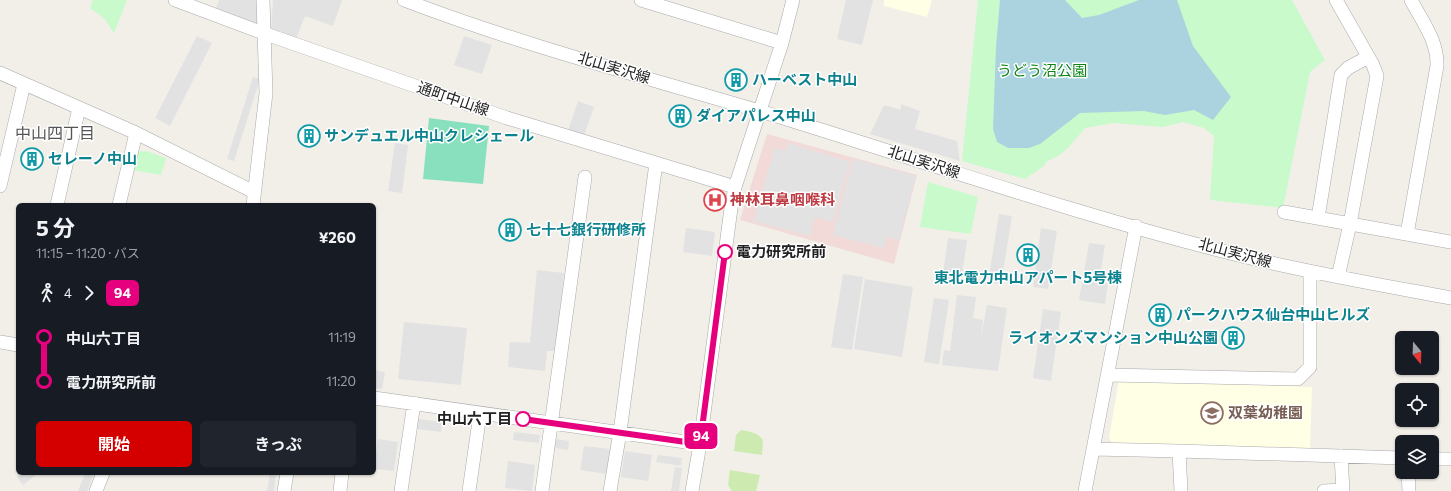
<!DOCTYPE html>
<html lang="ja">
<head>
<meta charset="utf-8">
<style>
	body { margin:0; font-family:Commissioner,"Noto Sans JP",sans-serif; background:#20242c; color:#f1f3f6; height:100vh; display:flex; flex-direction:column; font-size:15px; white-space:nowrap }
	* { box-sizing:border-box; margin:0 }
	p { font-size:13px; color:#9ea1a6 }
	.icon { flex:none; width:22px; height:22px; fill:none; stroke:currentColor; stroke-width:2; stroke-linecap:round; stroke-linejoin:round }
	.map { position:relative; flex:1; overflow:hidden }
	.sheet { position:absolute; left:16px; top:203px; width:360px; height:272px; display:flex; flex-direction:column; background:#171b24; border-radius:6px; box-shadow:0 1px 3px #0004 }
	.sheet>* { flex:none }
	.badge { padding:0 8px; border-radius:6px; font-size:14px; line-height:26px }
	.needle { width:26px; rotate:161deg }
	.tools { position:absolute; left:1395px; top:331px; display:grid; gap:8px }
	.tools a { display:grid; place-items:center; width:44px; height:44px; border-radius:6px; background:#171b24; box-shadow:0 1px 3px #0004; font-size:20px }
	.map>.badge { position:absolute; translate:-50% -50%; box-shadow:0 0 0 2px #fff }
	.legs { display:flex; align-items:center; gap:6px; height:44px; padding:0 20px; font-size:13px }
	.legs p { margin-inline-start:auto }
	.overview { display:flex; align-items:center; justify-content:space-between; height:68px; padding:0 20px }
	h1 { font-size:22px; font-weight:700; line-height:30px }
	.cta { display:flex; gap:8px; margin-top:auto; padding:8px 20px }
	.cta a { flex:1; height:46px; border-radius:6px; background:#d40000; color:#fff; font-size:16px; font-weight:700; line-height:46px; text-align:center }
	.cta a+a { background:#20242c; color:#f1f3f6 }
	ul { padding:0 20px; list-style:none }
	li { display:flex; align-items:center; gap:14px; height:44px; font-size:15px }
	li i { display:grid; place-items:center; width:6px; height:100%; margin:0 5px; background:currentColor }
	li i::after { content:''; width:10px; height:10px; margin:-5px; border:3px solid; border-radius:50%; background:#171b24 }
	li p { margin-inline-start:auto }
	li:first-child i { background:linear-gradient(#0000 50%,currentColor 0) }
	li:last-child i { background:linear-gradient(currentColor 50%,#0000 0) }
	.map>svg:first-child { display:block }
</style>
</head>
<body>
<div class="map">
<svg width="1451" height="491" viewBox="0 0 1451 491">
	<rect width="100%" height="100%" fill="#f2efe9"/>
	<path fill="#f2dad9" d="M767 134 917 175 894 264 740 220Z"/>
	<path fill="#ffffe5" d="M884 0H932L927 17 884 6Z
		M1119 380 1312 387 1310 448 1114 446 1109 438Z"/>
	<path fill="#cdebb0" d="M741 430C751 432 757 432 763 440L762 455 734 451 736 435Z
		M730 470 760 475 756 491H732L728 485Z"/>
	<path fill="#c8facc" d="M93 0H127L114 33 104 18 90 8Z
		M978 0H1292L1325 60 1310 72 1283 208 1210 200 1214 136 1204 128 1183 122 1163 127 1114 123 1085 128C1073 142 1064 156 1047 161L1044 166 1025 179 962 161Z
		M146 151 166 158 161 175 132 170 136 152Z
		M928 182 978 197 971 234 920 227Z"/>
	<path fill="#88e0be" d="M429 118 489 126 483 184 423 179Z"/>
	<path fill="#e2e2e2" d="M219 0H258V26L215 11Z
		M273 0H342L333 26 305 16 296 39 271 30Z
		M846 0H873L862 45 837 39Z
		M197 36 212 43 170 126 155 118Z
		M464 36 492 45 482 74 454 65Z
		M253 77 260 79 234 161 227 159Z
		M578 101 594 107 584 136 568 131Z
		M901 104 920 111 915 129 957 141 960 161 870 134 884 105 901 110Z
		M395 143 408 145 402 193 388 191Z
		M788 143 850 162 833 222 815 217 810 236 754 221 775 148 786 151Z
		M853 159 916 176 899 240 887 237 884 248 833 235Z
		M999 214 1012 216 1001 284 988 282Z
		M686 228 715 232 712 256 683 252Z
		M1041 228 1057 231 1048 289 1033 287Z
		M948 238 967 240 961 282 942 280Z
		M1089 243 1105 245 1099 282 1108 284 1105 304 1079 300Z
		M537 270 564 273 556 351H547L545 371 508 367 510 342 530 343Z
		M843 274 863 277 852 350 831 347Z
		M865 279 913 287 902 357 854 349Z
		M957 295 976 297 973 318 983 320 981 338 987 305 1007 308 998 371 942 365 944 350 950 351Z
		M934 298 949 300 939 364 924 362Z
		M1043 309 1061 312 1051 381 1033 378Z
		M404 322 467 328 461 385 398 379Z
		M374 370 385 372 382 389 374 388Z
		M418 419 442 422 441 432 417 429Z
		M514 432 540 435 539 443 513 440Z
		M378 439 398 442 394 471 374 469Z
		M556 439 569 441 568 450 555 448Z
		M584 446 610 449 607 474 580 470Z
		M625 451 652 455 648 481 621 477Z
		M658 455 682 458 681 466 656 462Z
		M508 461 535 465 532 491 505 488Z
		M675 467 682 468 679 491H671Z
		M22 473H38L23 485 17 477Z
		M85 473H94L87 491H78Z
		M270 473H276L274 491H267Z"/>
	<path fill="#aad3df" d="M1000 0H1065L1082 18 1099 15 1139 0H1177L1193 46 1231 97 1213 120 1194 110 1165 115 1144 111 1080 113 1040 144 1029 148H1008L997 142 993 129 996 47Z"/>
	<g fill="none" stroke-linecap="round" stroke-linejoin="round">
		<g stroke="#a9a9a9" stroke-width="14">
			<path id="minor" d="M175 0 263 33 507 118 735 187
				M404 0C532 49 665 82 796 122 944 168 1091 219 1242 256 1311 273 1381 285 1451 298
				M641 0 782 43
				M1336 0 1373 65 1377 76 1350 224 1338 277
				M0 73 136 133 254 192
				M0 186 24 84
				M57 205 79 108
				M119 205 136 133
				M253 205 266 93 263 0
				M1284 212 1451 242
				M1318 218 1341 75 1348 68 1368 57
				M1407 234 1437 66C1438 41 1422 21 1411 0
				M0 342 18 345
				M1108 375 1298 379 1310 367V272
				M374 398 700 444 692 491
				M700 444 731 208 735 187 782 43 793 0
				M1094 449 1179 451 1181 491
				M1179 451 1402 458
				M1341 456 1343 491
				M1432 459H1451
				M1408 472 1409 491
				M96 491 103 473
				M284 491 287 473
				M340 491 342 473
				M401 491 414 403
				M469 491 480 414
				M542 491 585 177
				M610 491 620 432 656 163
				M1085 491 1136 226
				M1324 491 1343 490"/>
		</g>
		<use href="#minor" stroke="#fff" stroke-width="13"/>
	</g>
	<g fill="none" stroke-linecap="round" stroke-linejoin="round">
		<g stroke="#fff" stroke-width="9">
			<path id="line-1" d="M523 419 700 444 725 252"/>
		</g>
		<use href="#line-1" stroke="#e6007e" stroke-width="6"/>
	</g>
	<defs>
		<g id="building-ring" transform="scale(1.15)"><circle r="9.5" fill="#fff" stroke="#0f9aa8" stroke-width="1.5"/><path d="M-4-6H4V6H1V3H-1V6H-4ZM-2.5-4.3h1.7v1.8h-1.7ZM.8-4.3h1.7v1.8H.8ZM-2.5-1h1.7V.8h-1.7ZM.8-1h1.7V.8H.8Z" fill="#0f9aa8"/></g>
		<g id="hospital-ring" transform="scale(1.15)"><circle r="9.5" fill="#fff" stroke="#e0444e" stroke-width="1.5"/><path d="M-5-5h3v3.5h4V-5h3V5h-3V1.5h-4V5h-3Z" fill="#e0444e"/></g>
		<g id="school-ring" transform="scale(1.15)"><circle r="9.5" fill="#fff" stroke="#8d6e63" stroke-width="1.5"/><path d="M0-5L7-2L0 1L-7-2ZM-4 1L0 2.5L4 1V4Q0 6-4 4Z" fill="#8d6e63"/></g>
	</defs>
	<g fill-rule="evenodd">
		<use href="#building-ring" x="736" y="80"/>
		<use href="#building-ring" x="680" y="116"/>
		<use href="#building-ring" x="309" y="136"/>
		<use href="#building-ring" x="32" y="159"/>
		<use href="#hospital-ring" x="715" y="200"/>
		<use href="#building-ring" x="510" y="230"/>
		<use href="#building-ring" x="1028" y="255"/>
		<use href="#building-ring" x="1160" y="315"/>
		<use href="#building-ring" x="1233" y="338"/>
		<use href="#school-ring" x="1212" y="413"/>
	</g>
	<g fill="#fff" stroke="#e6007e" stroke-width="2">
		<circle cx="725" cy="252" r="7"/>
		<circle cx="523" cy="419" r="7"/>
	</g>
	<g text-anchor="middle" stroke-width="3" stroke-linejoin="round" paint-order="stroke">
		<g font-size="15" fill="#222" stroke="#fff">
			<text transform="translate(614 68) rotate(17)" y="5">北山実沢線</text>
			<text transform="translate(453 99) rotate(19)" y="5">通町中山線</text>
			<text transform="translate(924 162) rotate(18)" y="5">北山実沢線</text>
			<text transform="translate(1235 253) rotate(15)" y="5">北山実沢線</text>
		</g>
		<g font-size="15" fill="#0c8416" stroke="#fff">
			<text x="1042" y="76">うどう沼公園</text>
		</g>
		<g font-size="15" font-weight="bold" fill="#0d838f" stroke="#fff" text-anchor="start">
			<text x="752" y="85">ハーベスト中山</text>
			<text x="696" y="121">ダイアパレス中山</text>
			<text x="324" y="141">サンデュエル中山クレシェール</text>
			<text x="48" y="164">セレーノ中山</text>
			<text x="526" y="235">七十七銀行研修所</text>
			<text x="1028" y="283" text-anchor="middle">東北電力中山アパート5号棟</text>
			<text x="1176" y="320">パークハウス仙台中山ヒルズ</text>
			<text x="1218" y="343" text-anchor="end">ライオンズマンション中山公園</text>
		</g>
		<g font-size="15" font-weight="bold" fill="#be3a42" stroke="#fff" text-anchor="start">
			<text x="730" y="205">神林耳鼻咽喉科</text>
		</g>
		<g font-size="15" font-weight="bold" fill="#222" stroke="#fff" text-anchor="start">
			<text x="736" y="257">電力研究所前</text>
			<text x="512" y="424" text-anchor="end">中山六丁目</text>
		</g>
		<g font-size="15" font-weight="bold" fill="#785e54" stroke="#fff" text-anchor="start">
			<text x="1228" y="418">双葉幼稚園</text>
		</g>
		<g font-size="16" fill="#555" stroke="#fff">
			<text x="55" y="139">中山四丁目</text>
		</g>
	</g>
</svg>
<div class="tools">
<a><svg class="needle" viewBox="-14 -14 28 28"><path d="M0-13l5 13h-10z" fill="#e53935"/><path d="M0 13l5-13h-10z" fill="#9ea1a6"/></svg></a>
<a><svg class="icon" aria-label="locate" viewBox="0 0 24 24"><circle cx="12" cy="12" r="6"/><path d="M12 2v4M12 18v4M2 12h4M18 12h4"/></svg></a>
<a><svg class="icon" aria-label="layers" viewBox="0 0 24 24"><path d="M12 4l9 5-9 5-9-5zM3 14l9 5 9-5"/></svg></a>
</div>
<b class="badge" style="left:701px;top:436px;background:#e6007e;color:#fff">94</b>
<section class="sheet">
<div class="overview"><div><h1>5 分</h1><p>11:15 – 11:20 · バス</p></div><b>¥260</b></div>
<div class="legs"><svg class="icon" aria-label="walk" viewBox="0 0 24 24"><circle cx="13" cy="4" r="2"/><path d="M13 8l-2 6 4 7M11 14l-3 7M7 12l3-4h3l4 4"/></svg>4<svg class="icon" aria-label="forward" viewBox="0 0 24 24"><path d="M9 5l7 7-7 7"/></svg><b class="badge" style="background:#e6007e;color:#fff">94</b></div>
<ul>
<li><i style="color:#e6007e"></i><b>中山六丁目</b><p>11:19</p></li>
<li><i style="color:#e6007e"></i><b>電力研究所前</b><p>11:20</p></li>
</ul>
<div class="cta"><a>開始</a><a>きっぷ</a></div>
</section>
</div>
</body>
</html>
